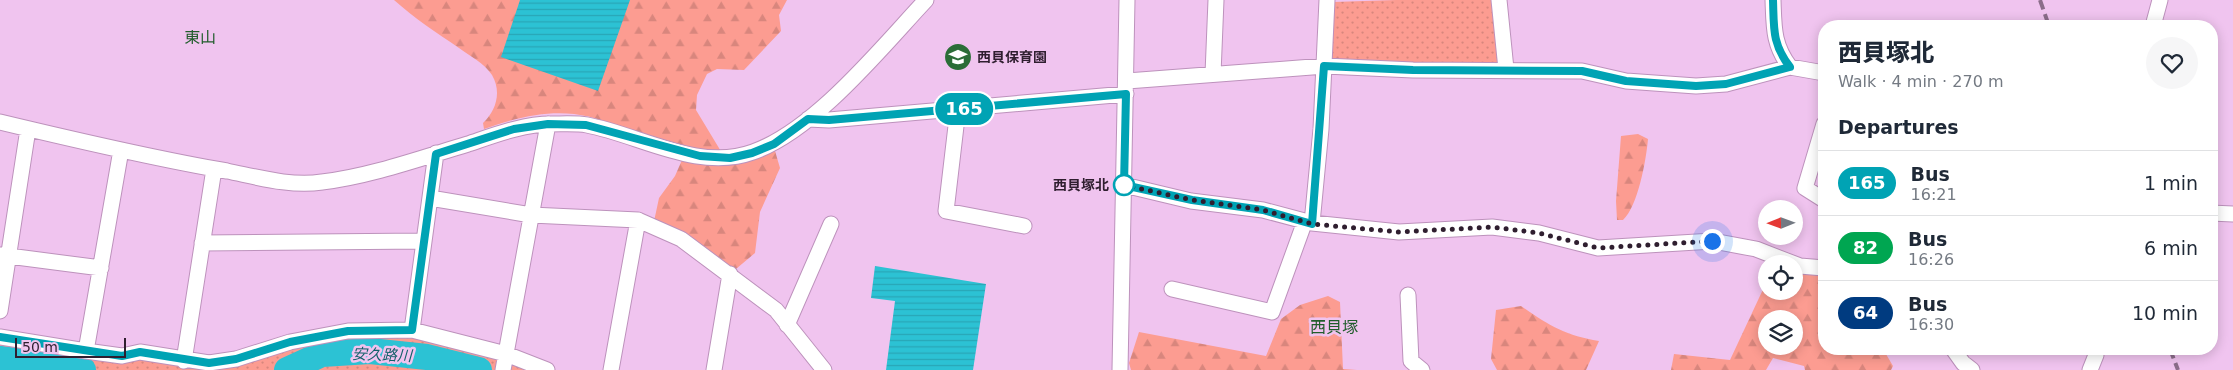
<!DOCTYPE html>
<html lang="en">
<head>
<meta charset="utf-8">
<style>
	body { margin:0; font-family:"DejaVu Sans","Noto Sans JP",sans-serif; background:#f6f6f7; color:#1f2937; height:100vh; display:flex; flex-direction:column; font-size:19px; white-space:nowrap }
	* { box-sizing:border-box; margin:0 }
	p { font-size:16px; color:#747a83 }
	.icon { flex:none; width:28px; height:28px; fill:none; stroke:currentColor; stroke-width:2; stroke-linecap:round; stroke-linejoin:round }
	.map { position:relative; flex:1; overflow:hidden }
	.panel { position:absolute; left:1818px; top:20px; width:400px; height:335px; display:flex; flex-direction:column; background:#fff; border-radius:20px; box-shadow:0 2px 12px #0003 }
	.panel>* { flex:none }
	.badge { padding:0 10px; border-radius:16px; font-size:18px; line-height:32px }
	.needle { width:32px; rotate:269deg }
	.fabs { position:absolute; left:1758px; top:200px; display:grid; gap:10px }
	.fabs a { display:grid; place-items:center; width:45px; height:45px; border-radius:50%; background:#fff; box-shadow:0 2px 12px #0003; font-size:25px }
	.scale { position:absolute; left:15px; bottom:12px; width:111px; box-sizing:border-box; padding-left:5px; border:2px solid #2f1e2f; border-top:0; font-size:14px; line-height:18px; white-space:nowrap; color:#2f1e2f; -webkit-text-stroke:4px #f0c4ef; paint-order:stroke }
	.you { position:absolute; width:25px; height:25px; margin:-12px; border:4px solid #fff; border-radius:50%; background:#1a73e8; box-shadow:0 0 0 8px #1a73e833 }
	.map>.badge { position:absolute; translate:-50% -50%; box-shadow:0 0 0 2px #fff }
	h2 { padding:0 20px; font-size:19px; line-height:45px }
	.round { display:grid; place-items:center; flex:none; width:52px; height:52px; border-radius:26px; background:#f6f6f7 }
	.summary { display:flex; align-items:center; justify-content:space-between; height:85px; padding:0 20px }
	h1 { font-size:24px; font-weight:800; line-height:38px }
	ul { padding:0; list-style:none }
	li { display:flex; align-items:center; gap:15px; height:65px; padding:0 20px; border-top:1px solid #e0e1e3 }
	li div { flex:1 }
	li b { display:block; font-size:19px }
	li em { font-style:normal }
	li .badge { min-width:55px; font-weight:700; text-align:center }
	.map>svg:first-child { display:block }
</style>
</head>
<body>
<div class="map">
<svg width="2233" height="370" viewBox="0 0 2233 370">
	<defs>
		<pattern id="grass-dots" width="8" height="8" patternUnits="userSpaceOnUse" patternTransform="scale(1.25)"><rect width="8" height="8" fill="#fc9c91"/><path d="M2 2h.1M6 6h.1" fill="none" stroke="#d8867d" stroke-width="1.8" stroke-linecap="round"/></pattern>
		<pattern id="forest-firs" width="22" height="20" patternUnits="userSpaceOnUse" patternTransform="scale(1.25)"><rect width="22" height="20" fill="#fc9c91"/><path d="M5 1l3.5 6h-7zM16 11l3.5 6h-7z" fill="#d8867d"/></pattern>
		<pattern id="water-rules" width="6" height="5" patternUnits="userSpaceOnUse" patternTransform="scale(1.25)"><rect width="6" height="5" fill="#2cc2d4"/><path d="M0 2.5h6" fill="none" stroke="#28a6b6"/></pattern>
	</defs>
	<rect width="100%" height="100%" fill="#f0c4ef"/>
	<path fill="url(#grass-dots)" d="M1396 0H1500V69L1325 61 1333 2Z
		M412 330 547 370H0V337L217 362 311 340Z"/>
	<path fill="url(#forest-firs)" fill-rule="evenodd" d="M394 0H787L779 15 781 31 744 70 717 69 707 74 697 95 696 110 725 158 773 144 780 168 760 212 755 253 730 274 653 226 659 198 675 176 682 160C606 117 573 97 484 129L483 123C496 111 502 92 492 75 484 63 470 56 459 48 437 33 414 18 394 0Z
		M1638 134 1648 139C1646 161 1638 206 1623 220H1617L1616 201 1621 136Z
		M1794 264 1824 265V349H1883L1893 366 1891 370H1805L1804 366 1773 358 1766 370H1671L1674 354 1730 360 1766 283V291H1794ZM1766 319H1794V346H1766Z
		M1328 296 1340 302 1343 369 1357 370H1131L1129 363 1139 332 1266 356 1281 319 1300 305Z
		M1521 306C1548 325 1566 336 1599 341L1586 370H1497L1491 359 1496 310Z"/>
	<path fill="url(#water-rules)" d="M520 0H630L598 91 501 57Z
		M875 266 986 284 973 370H886L895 301 871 298Z"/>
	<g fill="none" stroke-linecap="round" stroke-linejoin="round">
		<path stroke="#2cc2d4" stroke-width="26" d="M0 359 83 370
			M287 370 322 354 370 351 427 357 479 370"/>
		<g stroke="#bd92bc" stroke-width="17">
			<path id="minor" d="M1499 0 1506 69
				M1773 0C1774 27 1773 45 1790 67
				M2153 26 2160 0
				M1213 74 1216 0
				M1127 81 1325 66 1413 70 1582 71 1626 81 1696 86 1726 84 1790 67 1824 73
				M958 109 946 211 1024 226
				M808 119 829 120 1126 94
				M0 122C75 140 151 158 227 171 257 177 291 187 322 182 371 176 421 158 468 144 495 135 523 124 551 124 563 124 576 123 587 125 640 135 698 172 753 152 815 130 881 48 926 0
				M1824 124 1805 188 1824 200
				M1124 185 1191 201 1263 210 1312 223 1399 232 1492 227 1539 233 1598 248 1713 241 1756 249 1800 266 1824 268
				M430 198 531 215 638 220 681 239 776 310 824 370
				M2211 213 2233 214
				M1312 223 1321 129 1327 0
				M202 243 424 241
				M1 255 101 268
				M1172 289 1272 312 1305 221
				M1408 295 1411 361 1422 370
				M0 311 28 129
				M787 325 831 224
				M412 330 436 153
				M0 337 86 351 121 150
				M1953 349 1963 363 1972 370
				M86 351 122 356 140 352 209 363 236 359 290 342 348 331 412 330 506 354 547 370
				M184 361 214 169
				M503 370 548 124
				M611 370 638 220
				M714 370 730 274
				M1120 370 1127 0
				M2090 370 2096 355V349"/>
		</g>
		<use href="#minor" stroke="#fff" stroke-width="15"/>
		<path stroke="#8b6d8a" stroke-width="4" stroke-dasharray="10 5" stroke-linecap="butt" d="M2040 0 2049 26
			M2170 349 2178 370"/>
	</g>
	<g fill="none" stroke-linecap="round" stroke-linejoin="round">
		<g stroke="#fff" stroke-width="11">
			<path id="line" d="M0 337 122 356 140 352 209 363 236 359 290 342 348 331 412 330 436 154 514 129 548 124 586 125 700 156 730 158 752 153 774 144 808 119 829 120 1126 94 1124 185 1192 200 1263 210 1312 224 1324 66 1413 70 1582 71 1626 81 1696 86 1726 84 1790 67C1772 44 1774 28 1773 0"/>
		</g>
		<use href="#line" stroke="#00a3b4" stroke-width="8"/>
		<path stroke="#2f1e2f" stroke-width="5" stroke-dasharray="0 9" d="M1124 185 1192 200 1263 210 1312 224 1399 232 1492 227 1539 233 1598 248 1712 241"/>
	</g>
	<defs>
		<g id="school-disc" transform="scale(1.4375)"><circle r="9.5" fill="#2b6d37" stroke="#f0c4ef"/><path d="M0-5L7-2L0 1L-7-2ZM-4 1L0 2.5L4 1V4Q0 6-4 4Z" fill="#fff"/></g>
	</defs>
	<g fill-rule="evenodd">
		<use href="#school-disc" x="958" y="57"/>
	</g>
	<circle fill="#fff" stroke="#00a3b4" stroke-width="2.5" cx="1124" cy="185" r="10"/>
	<g text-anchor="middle" stroke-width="5" stroke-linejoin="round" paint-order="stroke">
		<g font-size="14" font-weight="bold" fill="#2f1e2f" stroke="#f0c4ef" text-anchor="start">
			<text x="977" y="62">西貝保育園</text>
		</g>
		<g font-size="14" font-weight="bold" fill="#2f1e2f" stroke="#f0c4ef" text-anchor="end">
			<text x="1109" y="190">西貝塚北</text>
		</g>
		<g font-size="15" font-style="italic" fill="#12616a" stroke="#f0c4ef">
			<text transform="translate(382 355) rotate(2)" y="5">安久路川</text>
		</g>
		<g font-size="16" fill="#215d2c" stroke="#f0c4ef">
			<text x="200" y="43">東山</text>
			<text x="1334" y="333">西貝塚</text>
		</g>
	</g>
</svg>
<div class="fabs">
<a><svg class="needle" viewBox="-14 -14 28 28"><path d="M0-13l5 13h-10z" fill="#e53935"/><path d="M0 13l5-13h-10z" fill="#747a83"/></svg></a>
<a><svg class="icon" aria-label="locate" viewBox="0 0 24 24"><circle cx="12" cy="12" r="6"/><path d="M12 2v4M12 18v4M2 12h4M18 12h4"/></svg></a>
<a><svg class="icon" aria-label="layers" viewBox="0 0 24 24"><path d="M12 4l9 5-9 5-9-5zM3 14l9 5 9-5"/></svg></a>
</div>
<div class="scale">50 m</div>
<div class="you" style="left:1712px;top:241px"></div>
<b class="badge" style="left:964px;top:109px;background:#00a3b4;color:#fff">165</b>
<section class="panel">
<div class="summary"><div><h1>西貝塚北</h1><p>Walk · 4 min · 270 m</p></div><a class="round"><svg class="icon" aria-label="heart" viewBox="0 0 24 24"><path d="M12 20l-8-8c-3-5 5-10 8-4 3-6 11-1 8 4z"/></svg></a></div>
<h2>Departures</h2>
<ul>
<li><span class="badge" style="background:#00a3b4;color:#fff">165</span><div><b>Bus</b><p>16:21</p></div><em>1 min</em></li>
<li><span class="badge" style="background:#00a651;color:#fff">82</span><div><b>Bus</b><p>16:26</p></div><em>6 min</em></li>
<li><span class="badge" style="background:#003b80;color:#fff">64</span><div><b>Bus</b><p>16:30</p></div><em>10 min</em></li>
</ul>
</section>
</div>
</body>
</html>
